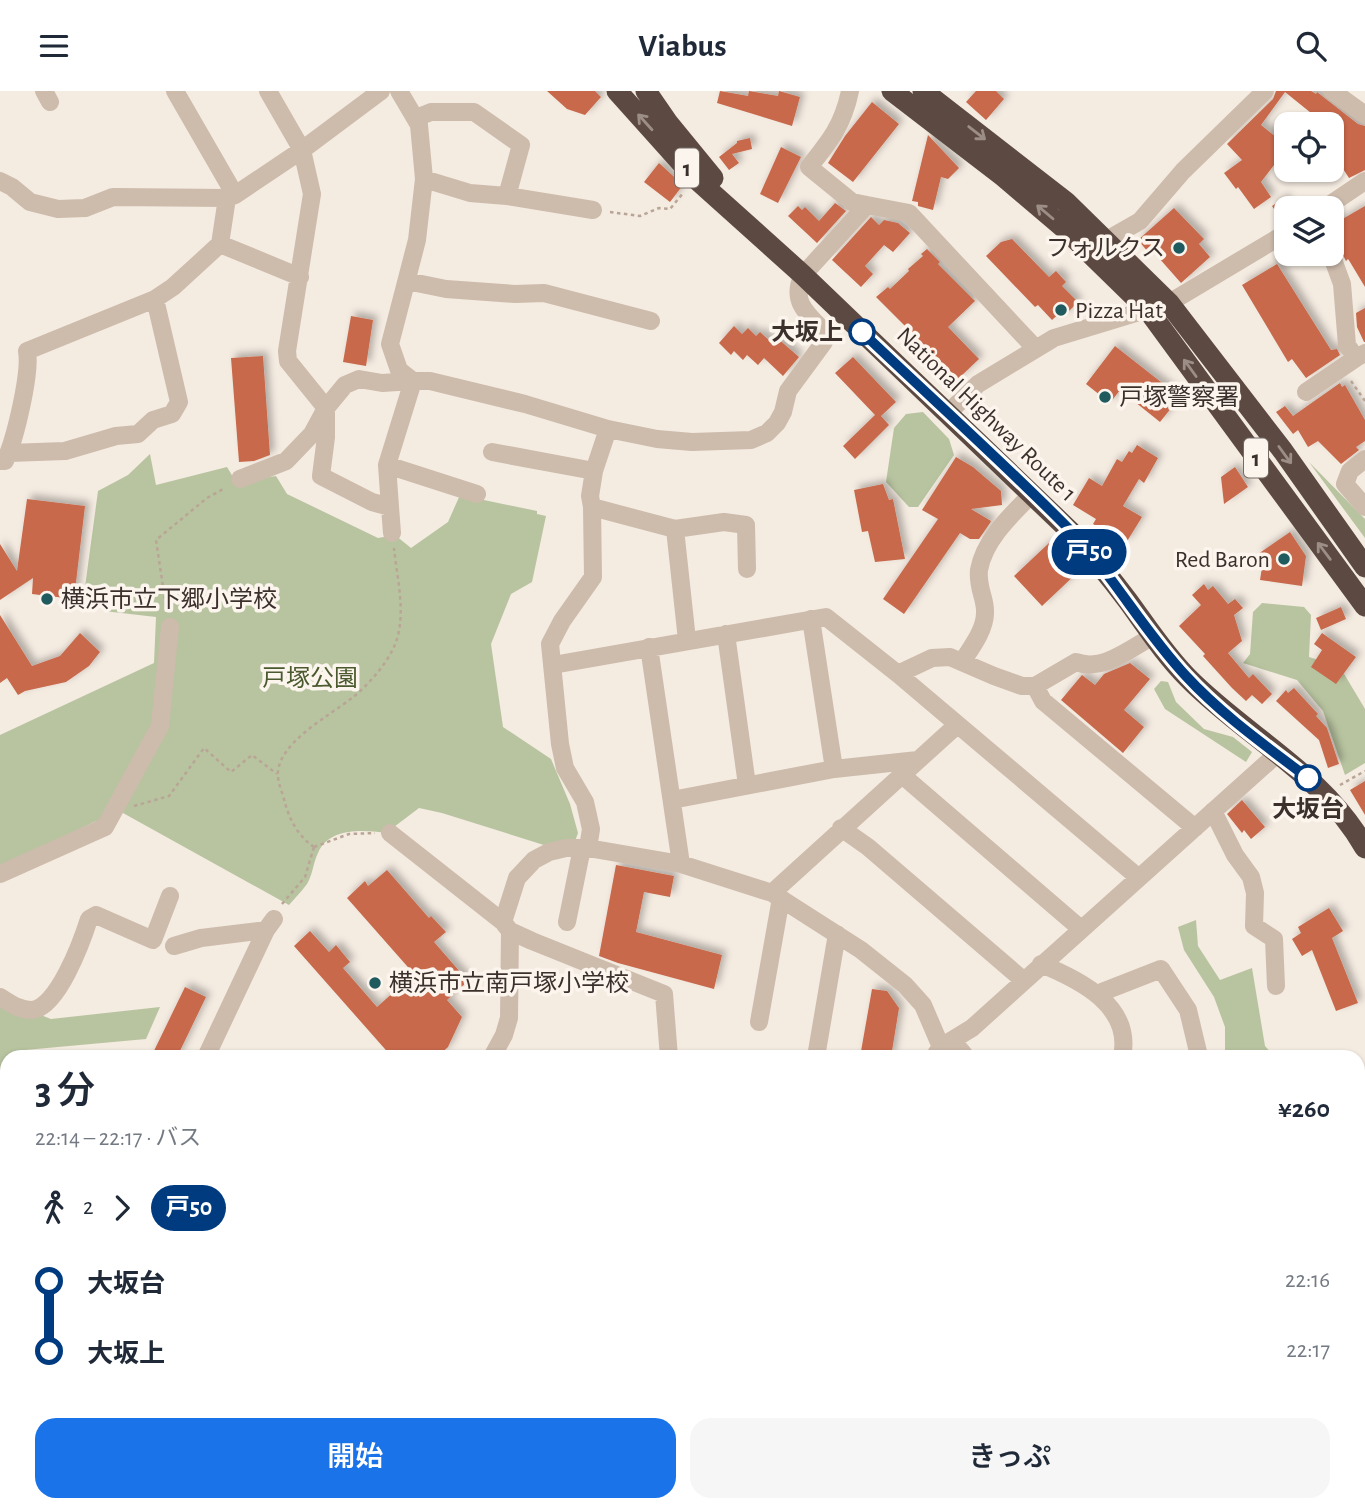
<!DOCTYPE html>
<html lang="ja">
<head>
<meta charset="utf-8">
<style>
	body { margin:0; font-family:"Alegreya Sans","Noto Sans JP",sans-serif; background:#f6f6f7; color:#1f2937; height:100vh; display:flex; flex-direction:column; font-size:26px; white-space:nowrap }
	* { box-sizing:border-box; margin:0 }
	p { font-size:23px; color:#747a83 }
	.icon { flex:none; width:38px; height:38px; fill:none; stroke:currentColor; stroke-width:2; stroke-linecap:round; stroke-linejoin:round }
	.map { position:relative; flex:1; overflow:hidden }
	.side { position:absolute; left:0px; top:959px; width:1365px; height:462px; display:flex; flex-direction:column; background:#fff; border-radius:21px 21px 0 0; box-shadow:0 2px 5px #0004 }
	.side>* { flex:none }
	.badge { padding:0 14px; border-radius:23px; font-size:24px; line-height:46px }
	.tools { position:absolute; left:1274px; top:21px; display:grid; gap:14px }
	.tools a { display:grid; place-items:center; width:70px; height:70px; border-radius:14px; background:#fff; box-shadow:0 2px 5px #0004; font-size:35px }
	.map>.badge { position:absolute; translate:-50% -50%; box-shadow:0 0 0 4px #fff }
	.legs { display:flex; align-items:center; gap:10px; height:77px; padding:0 35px; font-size:23px }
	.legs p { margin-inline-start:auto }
	.head { display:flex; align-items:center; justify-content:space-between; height:119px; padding:0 35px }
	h1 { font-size:38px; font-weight:600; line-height:52px }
	.button { display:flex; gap:14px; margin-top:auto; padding:14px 35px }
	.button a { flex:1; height:80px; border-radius:21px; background:#1a73e8; color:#fff; font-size:28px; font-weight:600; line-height:80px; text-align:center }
	.button a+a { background:#f6f6f7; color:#1f2937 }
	ul { padding:0 35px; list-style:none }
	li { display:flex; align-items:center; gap:24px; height:70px; font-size:26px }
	li i { display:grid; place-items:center; width:10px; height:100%; margin:0 9px; background:currentColor }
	li i::after { content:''; width:18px; height:18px; margin:-9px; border:5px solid; border-radius:50%; background:#fff }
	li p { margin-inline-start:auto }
	li:first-child i { background:linear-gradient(#0000 50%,currentColor 0) }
	li:last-child i { background:linear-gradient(currentColor 50%,#0000 0) }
	header { display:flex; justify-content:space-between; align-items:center; height:91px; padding:0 35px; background:#fff; font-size:32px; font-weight:600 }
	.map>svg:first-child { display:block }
</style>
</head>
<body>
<header><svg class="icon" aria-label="menu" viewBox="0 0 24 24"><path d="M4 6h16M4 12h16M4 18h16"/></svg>Viabus<svg class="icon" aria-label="search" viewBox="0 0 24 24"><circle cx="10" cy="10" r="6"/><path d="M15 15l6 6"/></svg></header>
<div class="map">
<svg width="1365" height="1421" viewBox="0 0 1365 1421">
	<defs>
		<filter id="shadow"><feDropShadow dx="4.5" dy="-4.5" stdDeviation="3.5" flood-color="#0004"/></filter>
	</defs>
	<rect width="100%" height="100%" fill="#f4ebe1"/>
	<path fill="#b8c4a0" d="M923 321 949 348 954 364 918 416H909L886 391 894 337 906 323Z
		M150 363 156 394 227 376 236 391 276 385 287 403 378 447 395 444 411 457 448 431 460 404 537 420V423L546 425 532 491 511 503 491 553 503 636 551 668 570 713 578 742 575 750 547 755 442 722 419 717 386 742C364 739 329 736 318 762 313 772 313 783 307 793 302 800 295 807 289 814L123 722 94 731 0 777V644L154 572 156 526 104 520 85 496 98 400 128 384Z
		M1309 371 1365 428V447Z
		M1262 512 1304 516 1311 524 1309 566 1340 576 1365 618V672L1345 684 1323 620 1297 589 1243 572 1250 563 1253 521Z
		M1161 590 1168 591 1176 611 1204 638 1233 646 1252 661 1246 671 1165 618 1154 598Z
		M1196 829 1198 855 1220 889 1252 877 1265 955 1275 966H1225V936L1214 906 1184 859 1178 836Z
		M0 908 51 928 160 916 146 948 25 959 26 966H7V1024L0 1008Z
		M1358 1263 1365 1267V1347L1358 1349Z
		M886 1414H968L966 1418 959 1421H891Z"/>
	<path fill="#c8694b" filter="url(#shadow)" d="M547 0H595L601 6 585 24 567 18Z
		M720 0 748 5 749 0 778 5 779 0 800 6 792 35 717 12Z
		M976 0H996L1004 8 986 29 966 11Z
		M1276 0H1311L1316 3 1317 1 1358 33 1365 35V79L1349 87 1336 67 1342 60 1332 50V33H1309L1316 26 1285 1 1261 34 1281 50 1280 52 1285 56 1282 60 1284 61 1261 91 1271 106 1254 118 1238 96 1236 98 1224 82 1242 69 1227 53 1273 8Z
		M872 11 899 33 853 91 828 72 845 45Z
		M928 44 959 77 948 88 941 86 933 119 918 115V111L912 110Z
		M750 47 752 58 732 63 739 72 729 79 719 66 737 52V50Z
		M781 56 801 66 778 112 760 103Z
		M659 72 683 94 670 111 644 91Z
		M1286 106V131H1283L1272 115Z
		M835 112 846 120 817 152 788 125 798 115 802 119 805 116 819 130Z
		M1365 115V196L1350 171 1348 168 1346 170 1332 143V134Z
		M1174 117 1204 148 1199 153 1210 166 1181 192 1151 158 1148 161 1138 149Z
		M871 126 879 134 884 129 898 132 910 142 893 161 884 154 865 175 873 183 861 196 832 169Z
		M1012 148 1049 186 1056 180 1066 191 1062 195 1078 211 1064 225 1061 221 1052 229 1038 214 1035 216 986 165 1001 151Z
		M927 158 940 171 938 173 975 210 948 236 979 268 958 288 876 206 888 196 890 198 909 180 908 178 923 165 921 163Z
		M1277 173 1331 259 1337 258 1340 264 1306 287 1292 268 1288 271 1242 194Z
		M1365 217V251H1364L1357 236 1356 222Z
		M351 225 373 229 366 275 343 271Z
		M734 235 742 243 748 237 756 245 760 241 771 251 776 246 799 266 783 285 764 267 758 274 747 264 743 269 734 260 731 264 719 252Z
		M1115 255 1180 306 1160 331 1120 299 1110 312 1086 293Z
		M263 265 270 364 254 370 239 371 231 267Z
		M853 266 896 311 881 325 889 334 855 368 843 355 875 324 835 282Z
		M1340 292 1342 296 1345 294 1365 329V350L1356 356 1359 359 1341 373 1318 350 1308 356 1298 339 1293 343 1276 321 1285 315 1293 325Z
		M1137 354 1158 367 1144 392 1139 388 1123 415 1142 426 1126 452 1093 433 1096 428 1073 414 1089 387 1102 395 1117 368 1122 371 1129 360 1132 362Z
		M956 366 973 376 1001 400 1002 414 971 418 991 430 990 432 979 448H970L960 442 904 523 883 508 938 428 922 419Z
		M1235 376 1248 396 1224 413 1221 386Z
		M883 393 889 409 893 408 905 468 875 471 868 440 862 441 854 399Z
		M27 408 85 415 74 508 32 503 33 487 0 509V453L17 480Z
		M1290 441 1306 465 1302 495 1260 489 1263 470 1258 463Z
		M1049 452 1077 482 1042 515 1014 485Z
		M1204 493 1208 499 1213 495 1228 513 1235 508 1243 517 1234 524 1242 550 1228 562 1249 587 1253 583 1272 603 1262 613 1252 604 1246 610 1232 597 1203 565 1205 563 1179 535 1201 514 1192 504Z
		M1341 516 1346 528 1321 539 1316 527Z
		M0 524 32 575 60 565 80 542 100 561 89 575 66 591 25 600 18 604 7 587 0 592Z
		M1322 542 1356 566 1336 593 1311 576 1322 559 1314 553Z
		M1130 572 1150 588 1124 619 1144 636 1123 662 1061 609 1082 584 1095 594 1104 583Z
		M1294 597 1318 623 1316 625 1327 637 1339 673 1328 677 1319 649 1276 610 1286 599 1288 602Z
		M1365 690V724L1350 699Z
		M1242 709 1265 736 1251 748 1244 739 1242 742 1227 723Z
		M616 774 674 785 670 806 644 801 636 841 722 864 714 898 618 872 599 865Z
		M387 779 429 827 431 825 446 841 434 851 468 890 447 909 462 926 448 956 437 966H392L294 855 310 840 329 861 336 854 350 871 343 877 377 916 414 883 347 807 365 790 368 795Z
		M1329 817 1343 840 1332 847 1358 912 1336 920 1312 859 1302 865 1292 848 1301 842 1298 836Z
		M185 896 206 906 177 966H151Z
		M872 898 887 900 899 917 891 966H860Z"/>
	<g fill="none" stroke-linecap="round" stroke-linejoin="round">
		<path stroke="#b9a596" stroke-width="2.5" stroke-dasharray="3.5 3.5" stroke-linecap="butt" d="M610 121 640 125 659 117 670 118 684 101
			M1351 290 1365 310
			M167 522 156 449 207 407 225 397
			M1340 694 1365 680
			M134 715 169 705 204 657 231 681 252 664 277 683
			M314 756C299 746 290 730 285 712 283 703 277 691 278 681 280 651 330 624 352 607 368 594 384 576 393 558 408 527 397 489 394 457
			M314 756 349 743 375 742
			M282 813 305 786 314 756
			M1358 1353 1365 1352"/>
		<path stroke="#cdbbac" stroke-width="18" d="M44 0 50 11
			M175 0 235 104
			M399 0 419 34 424 88 417 149 390 253 399 279 413 290H430L525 313 608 338 657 348 692 351 751 349 767 342 777 332 783 321 788 300 824 251 825 241C807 223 790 210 803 184L867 114 909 122 1036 258
			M850 0C843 34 830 50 809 76L852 111 867 114
			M1332 0 1365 24
			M416 27 431 21H474L521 54 507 105
			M424 88 470 102 507 105 593 119
			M0 90 12 96 30 111 58 118 85 117 113 106 227 107 235 104 302 59 381 0
			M1325 117 1365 90
			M1105 150 1140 130 1183 80 1265 0
			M220 153 300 186
			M1331 163 1342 193 1347 254 1356 267 1365 262
			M407 190 446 198 515 203 544 202 651 230
			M1306 301 1356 267
			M948 322 978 293 1054 247 1169 212 1286 142
			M492 361 594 380
			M9 362 65 360 116 345 138 343 153 329 172 323 179 311 155 208
			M1365 368 1350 380 1345 393 1365 416
			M0 370H5C15 349 31 282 27 260L155 208 173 196 220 153 227 107
			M387 374 477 403
			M240 388 286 370 312 343 326 317 345 294 359 288 382 292 413 290 387 374 390 416 372 411 321 385 326 346V317L288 270 287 260 312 103 302 59 268 0
			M390 416 392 442
			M592 416 675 438 687 549
			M675 438 724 431 746 434 747 478
			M811 528 834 678
			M726 543 747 694
			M649 556 681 773
			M962 571C971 557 985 539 985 522 986 508 977 497 979 479 984 449 1012 423 1032 403
			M553 574 826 526 898 583 1139 787
			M898 583 932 567 950 566 994 585 1022 595H1035L1076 571C1102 581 1130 558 1153 545
			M1035 595 1043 610 1195 737
			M902 684 1081 838
			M672 709 834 678 918 669
			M1213 720 1235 764 1251 786 1255 802 1254 835 1274 848 1276 895
			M841 737 868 756 1023 889
			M390 742 503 831 510 840 532 850 664 903 669 966
			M588 757 591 738 585 711 565 677 560 653 550 553 562 530 593 486 592 416 590 405 594 380 608 338
			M0 783 105 736 160 635 170 536
			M772 802 957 634
			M503 831 517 787 534 769 549 761 566 757H588L681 773 772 802 861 859 905 894 923 914 941 956
			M567 831 582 757
			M174 855 201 847 266 839
			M1041 873C1080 889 1133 915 1122 966
			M1097 903 1161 878 1188 919 1199 965
			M0 906C10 912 19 919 31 919 57 919 82 850 89 828L96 824 153 849 170 805
			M759 931 781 807
			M952 949 966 966
			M936 963 941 956 972 937 1277 663
			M206 966 266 839 274 828
			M492 966 504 944 509 927 510 840
			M816 966 837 843
			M1358 1149 1365 1141
			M0 1250 3 1187
			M0 1287 7 1297
			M0 1354 7 1349
			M0 1401 7 1407
			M16 1414 24 1421
			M238 1414 240 1421
			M1265 1414 1280 1421
			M271 1421 272 1414
			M405 1421V1414
			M778 1421 786 1414"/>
		<path stroke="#5c4a42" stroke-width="21" d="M617 0 695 87 803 184 1070 440C1091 463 1110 486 1128 510 1147 536 1165 564 1188 587 1245 645 1324 683 1365 757
			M646 0 668 32 713 87
			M892 0 1004 86 1064 137 1148 219 1365 515
			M923 0 1066 111 1169 212 1283 360 1365 476"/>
	</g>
	<defs><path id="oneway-shaft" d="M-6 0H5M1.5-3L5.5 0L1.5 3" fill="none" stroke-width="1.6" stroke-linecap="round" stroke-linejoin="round" transform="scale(1.75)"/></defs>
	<g stroke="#9c8e87">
		<use href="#oneway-shaft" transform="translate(645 31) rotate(-132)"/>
		<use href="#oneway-shaft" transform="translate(977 42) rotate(38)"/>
		<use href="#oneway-shaft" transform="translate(1045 121) rotate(-140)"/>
		<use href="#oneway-shaft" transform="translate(1190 277) rotate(-126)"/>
		<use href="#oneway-shaft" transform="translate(1285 364) rotate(54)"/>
		<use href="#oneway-shaft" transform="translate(1324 460) rotate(-127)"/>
	</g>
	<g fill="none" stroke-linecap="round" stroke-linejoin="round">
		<g stroke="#fff" stroke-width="16">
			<path id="line-1" d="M862 241C931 307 1003 371 1070 439 1113 484 1143 539 1186 585 1221 623 1266 655 1308 687"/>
		</g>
		<use href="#line-1" stroke="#003b80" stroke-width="10"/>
	</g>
	<g fill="#1f5a5e" stroke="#fbf5ee" stroke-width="2.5">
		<circle cx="1179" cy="157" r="7"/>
		<circle cx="1061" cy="219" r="7"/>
		<circle cx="1105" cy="306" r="7"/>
		<circle cx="1284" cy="468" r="7"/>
		<circle cx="47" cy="508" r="7"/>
		<circle cx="375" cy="892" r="7"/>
	</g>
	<g fill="#fff" stroke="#003b80" stroke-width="3.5">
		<circle cx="862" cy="241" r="12"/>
		<circle cx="1308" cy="687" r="12"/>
	</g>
	<g text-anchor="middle" stroke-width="7" stroke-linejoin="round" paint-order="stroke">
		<g fill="#fbf5ee" stroke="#756b66" stroke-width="2">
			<rect x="675" y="57.5" width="24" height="39" rx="5"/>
			<rect x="1244" y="347.5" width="24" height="39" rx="5"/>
		</g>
		<g font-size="23" font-weight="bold" fill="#3b302b">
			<text x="687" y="85">1</text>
			<text x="1256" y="375">1</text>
		</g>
		<g font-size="24" fill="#3b302b" stroke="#fbf5ee" text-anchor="start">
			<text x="1165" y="165" text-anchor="end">フォルクス</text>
			<text x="1075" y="227">Pizza Hat</text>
			<text x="1119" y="314">戸塚警察署</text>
			<text x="1270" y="476" text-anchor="end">Red Baron</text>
			<text x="61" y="516">横浜市立下郷小学校</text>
			<text x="389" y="900">横浜市立南戸塚小学校</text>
		</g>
		<g font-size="24" font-weight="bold" fill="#3b302b" stroke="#fbf5ee" text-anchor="end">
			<text x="843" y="249">大坂上</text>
			<text x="1308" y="726" text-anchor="middle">大坂台</text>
		</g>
		<g font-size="24" fill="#3b302b" stroke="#fbf5ee">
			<text transform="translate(987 323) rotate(44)" y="8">National Highway Route 1</text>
		</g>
		<g font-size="24" fill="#4a5a2e" stroke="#fbf5ee">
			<text x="310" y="595">戸塚公園</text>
		</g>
	</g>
</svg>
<div class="tools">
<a><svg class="icon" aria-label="locate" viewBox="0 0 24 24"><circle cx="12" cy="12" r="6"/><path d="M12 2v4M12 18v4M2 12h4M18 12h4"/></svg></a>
<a><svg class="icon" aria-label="layers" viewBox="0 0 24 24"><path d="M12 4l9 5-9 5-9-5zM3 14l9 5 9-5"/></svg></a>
</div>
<b class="badge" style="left:1089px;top:461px;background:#003b80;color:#fff">戸50</b>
<section class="side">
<div class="head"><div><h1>3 分</h1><p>22:14 – 22:17 · バス</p></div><b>¥260</b></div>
<div class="legs"><svg class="icon" aria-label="walk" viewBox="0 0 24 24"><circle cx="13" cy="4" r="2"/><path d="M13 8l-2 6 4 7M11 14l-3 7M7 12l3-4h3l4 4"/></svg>2<svg class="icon" aria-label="forward" viewBox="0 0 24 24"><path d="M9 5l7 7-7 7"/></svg><b class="badge" style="background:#003b80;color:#fff">戸50</b></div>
<ul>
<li><i style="color:#003b80"></i><b>大坂台</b><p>22:16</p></li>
<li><i style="color:#003b80"></i><b>大坂上</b><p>22:17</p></li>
</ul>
<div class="button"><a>開始</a><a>きっぷ</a></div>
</section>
</div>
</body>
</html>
